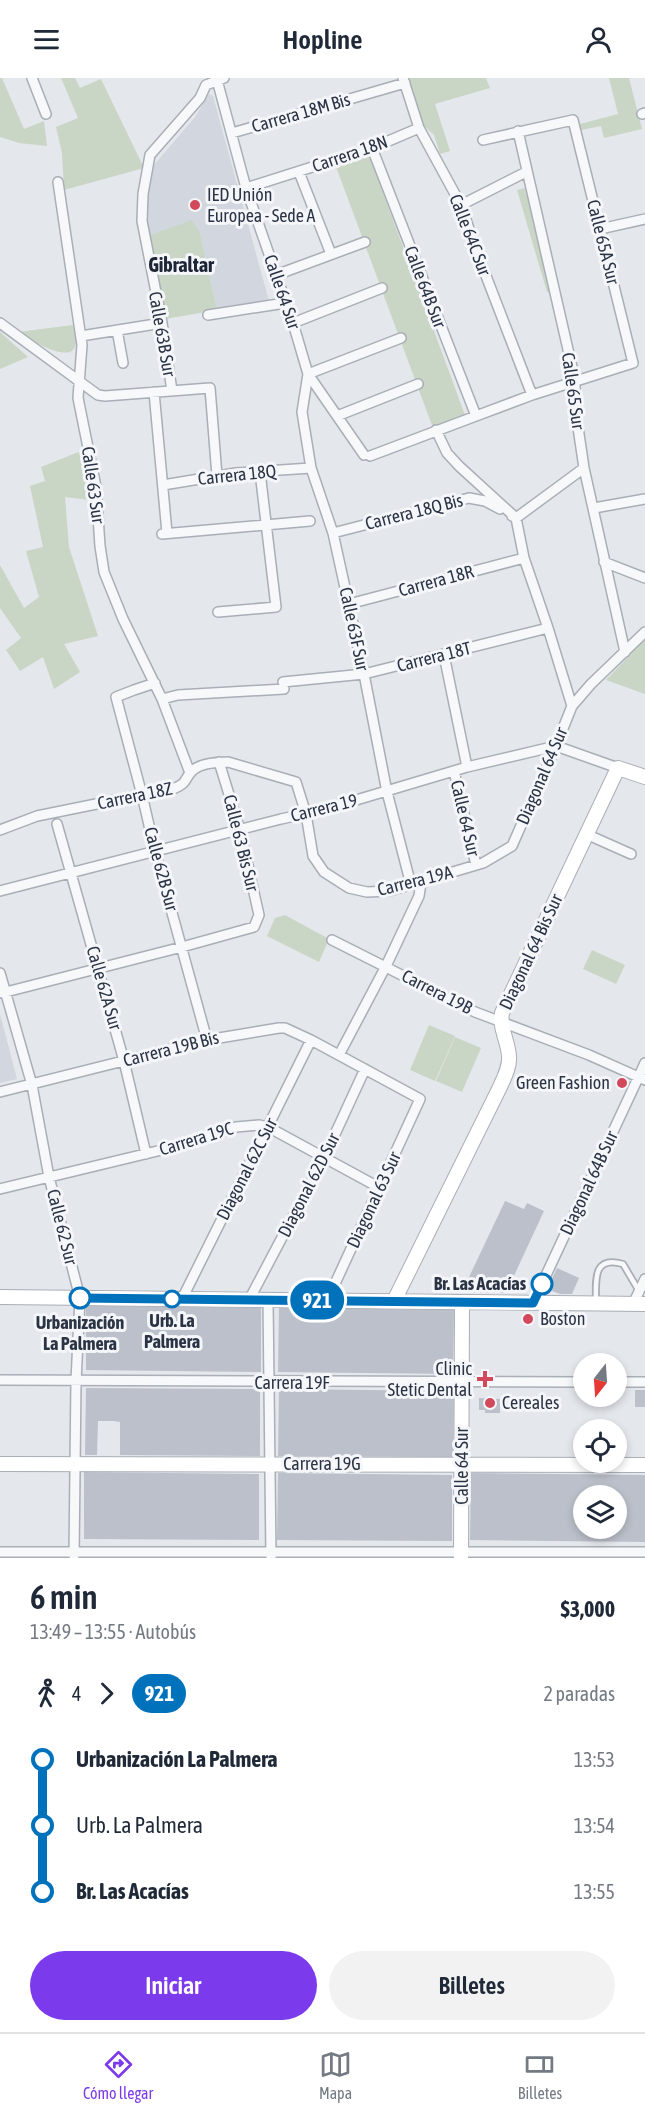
<!DOCTYPE html>
<html lang="es">
<head>
<meta charset="utf-8">
<style>
	body { margin:0; font-family:"Asap Condensed",sans-serif; background:#f2f2f3; color:#1f2937; height:100vh; display:flex; flex-direction:column; font-size:22px; white-space:nowrap }
	* { box-sizing:border-box; margin:0 }
	p { font-size:20px; color:#747a83 }
	.icon { flex:none; width:33px; height:33px; fill:none; stroke:currentColor; stroke-width:2; stroke-linecap:round; stroke-linejoin:round }
	.map { position:relative; height:1480px; overflow:hidden }
	.details { display:flex; flex-direction:column; background:#fff; flex:1 }
	.details>* { flex:none }
	.badge { padding:0 12px; border-radius:20px; font-size:21px; line-height:39px }
	.needle { width:39px; rotate:197deg }
	.buttons { position:absolute; left:573px; top:1275px; display:grid; gap:12px }
	.buttons a { display:grid; place-items:center; width:54px; height:54px; border-radius:50%; background:#fff; box-shadow:0 3px 9px #0003; font-size:30px }
	.map>.badge { position:absolute; translate:-50% -50%; box-shadow:0 0 0 3px #fff }
	.legs { display:flex; align-items:center; gap:9px; height:66px; padding:0 30px; font-size:20px }
	.legs p { margin-inline-start:auto }
	.head { display:flex; align-items:center; justify-content:space-between; height:102px; padding:0 30px }
	h1 { font-size:33px; font-weight:600; line-height:45px }
	.button { display:flex; gap:12px; margin-top:auto; padding:12px 30px }
	.button a { flex:1; height:69px; border-radius:36px; background:#7c3aed; color:#fff; font-size:24px; font-weight:600; line-height:69px; text-align:center }
	.button a+a { background:#f2f2f3; color:#1f2937 }
	ul { padding:0 30px; list-style:none }
	li { display:flex; align-items:center; gap:21px; height:66px; font-size:22px }
	li i { display:grid; place-items:center; width:9px; height:100%; margin:0 8px; background:currentColor }
	li i::after { content:''; width:15px; height:15px; margin:-8px; border:4px solid; border-radius:50%; background:#fff }
	li p { margin-inline-start:auto }
	li:first-child i { background:linear-gradient(#0000 50%,currentColor 0) }
	li:last-child i { background:linear-gradient(currentColor 50%,#0000 0) }
	header { display:flex; justify-content:space-between; align-items:center; height:78px; padding:0 30px; background:#fff; font-size:27px; font-weight:600 }
	.tabs { display:flex; justify-content:space-around; align-items:center; height:84px; border-top:2px solid #e0e1e3; background:#fff; font-size:16px; color:#747a83 }
	.tabs a { display:grid; justify-items:center; gap:3px }
	.tabs .on { color:#7c3aed }
	.map>svg:first-child { display:block }
</style>
</head>
<body>
<header><svg class="icon" aria-label="menu" viewBox="0 0 24 24"><path d="M4 6h16M4 12h16M4 18h16"/></svg>Hopline<svg class="icon" aria-label="person" viewBox="0 0 24 24"><circle cx="12" cy="8" r="4"/><path d="M4 21q1-7 8-7t8 7"/></svg></header>
<div class="map">
<svg width="645" height="1480" viewBox="0 0 645 1480">
	<rect width="100%" height="100%" fill="#e4e7ec"/>
	<path fill="#d2d6de" d="M209 16 213 18 269 223 217 232 200 155 148 158 146 137 147 117 153 88 195 39Z
		M0 936 17 1001 0 1005Z"/>
	<path fill="#c9d6c5" d="M0 0H2L24 51 44 43 47 68 19 65 0 59Z
		M61 0H75L80 10 101 1 144 90 64 112 62 75 56 49 78 40Z
		M407 0H486L490 10 435 26 450 73 440 76 434 57 421 45Z
		M609 0H629L642 51 604 60 601 48 581 52 580 46 618 36Z
		M368 74 465 337 433 350 335 86Z
		M525 110 550 213 547 214 517 112Z
		M192 142 200 155 217 232 165 241 148 158Z
		M73 247C89 297 37 266 18 254Z
		M0 254 28 279 0 291Z
		M86 371 90 422 65 419 69 469 98 558 64 566 80 594 54 611 43 579 20 593 6 572 21 560 0 530V487L24 530 39 519 26 473 43 469 30 408 45 403 41 389Z
		M645 561V616L606 602Z
		M285 837 329 861 319 884 267 858 275 840Z
		M592 872 625 887 616 906 583 891Z
		M429 947 455 958 435 1003 410 992Z
		M455 959 481 970 462 1014 436 1003Z"/>
	<path fill="#bbc0ca" fill-rule="evenodd" d="M505 1123 524 1131 527 1125 544 1133 506 1215 462 1214Z
		M557 1190 579 1200 572 1216H560L547 1211Z
		M86 1226 261 1227V1294L86 1292Z
		M279 1227 454 1229 453 1296 278 1294Z
		M86 1310 260 1311V1378L120 1377V1344L114 1343H98L97 1377H85Z
		M279 1311 454 1313 453 1379 278 1378Z
		M635 1312H645V1329H635Z
		M479 1320 500 1321V1335H485V1332H479Z
		M549 1321H558V1331H549Z
		M84 1394 259 1396V1462L84 1461Z
		M278 1395 452 1397V1463L277 1462Z
		M471 1395 645 1397V1464L470 1462ZM584 1418H616V1450H584Z"/>
	<g fill="none" stroke-linecap="round" stroke-linejoin="round">
		<g stroke="#a9aeb7" stroke-width="8">
			<path id="lane" d="M596 1225C596 1203 592 1177 623 1186L639 1213"/>
		</g>
		<g stroke="#a9aeb7" stroke-width="12">
			<path id="street" d="M32 0 46 36
				M403 0 419 50 461 127 476 172 532 317
				M217 2 246 110 293 245 308 296 364 377
				M642 36 645 35
				M518 53 575 302V329L584 390 625 574
				M232 55 405 5
				M372 70 476 338 532 317 633 285 573 42 483 62
				M299 94 331 176
				M58 104 82 267 78 320 96 409 100 468 104 494 123 541 162 621 190 695
				M246 110 372 70 419 50
				M461 127 526 94
				M600 151 645 141
				M276 197 365 164
				M208 237 285 225
				M0 245 98 317 105 318 210 310 217 398
				M293 245 382 210
				M117 252 123 285
				M81 258 162 245
				M401 260 308 296 302 334 311 390 333 455 364 596 387 714 411 807
				M172 313 162 245 142 143 143 116 150 77 200 20 206 7 224 0
				M154 314 167 455
				M337 338 418 306
				M436 352 447 375 459 388 516 440 524 480 548 550 572 628
				M370 378 476 338
				M163 407 236 395 311 390
				M594 430 645 421
				M512 438 516 440 584 390
				M333 455 469 420 485 423 500 431
				M162 456 310 443
				M604 484 645 500
				M349 526 524 480
				M218 534 276 529 260 394
				M444 577 467 689
				M283 604 364 596 548 550
				M155 605 134 612 116 619 142 717 155 773 207 962
				M162 621 178 617 284 611
				M454 693 476 787
				M57 746 124 983 146 1076
				M0 752 37 738 175 710C187 705 184 702 191 694 199 685 217 684 228 684L296 704 306 736 313 778 324 794 349 810 367 814 389 813 483 785 512 768 556 668 572 628 591 606 645 554
				M586 756 631 776
				M0 813 281 741 326 731 467 689 556 668 618 690
				M332 862 475 934 589 977 645 1002
				M0 895 32 1007 49 1099 80 1220 76 1303 74 1478
				M2 915 182 869 254 849 259 837 240 752 219 684
				M339 977 386 888 419 818 421 805
				M0 1014 207 962 279 950H285L311 962 420 1021 327 1223
				M0 1111 174 1069 236 1049 259 1047 268 1049 380 1110
				M182 1221 311 962
				M249 1222 324 1080 365 991
				M268 1222 271 1480
				M533 1225 645 985
				M633 1226 645 1201
				M0 1302 584 1304
				M616 1304H645
				M0 1474H645"/>
		</g>
		<g stroke="#a9aeb7" stroke-width="16">
			<path id="secondary" d="M0 1219 645 1226
				M394 1223 499 1011C504 1000 510 989 509 978 508 963 499 949 502 935L618 690 645 699
				M0 1386 645 1387
				M461 1480 462 1224"/>
		</g>
		<use href="#lane" stroke="#f7f8fa" stroke-width="4.5"/>
		<use href="#street" stroke="#f7f8fa" stroke-width="9"/>
		<use href="#secondary" stroke="#fff" stroke-width="14"/>
	</g>
	<g fill="none" stroke-linecap="round" stroke-linejoin="round">
		<g stroke="#fff" stroke-width="14">
			<path id="line-1" d="M80 1220 533 1225 542 1206"/>
		</g>
		<use href="#line-1" stroke="#0072bc" stroke-width="9"/>
	</g>
	<g fill="#d1495b" stroke="#f4f6f9" stroke-width="2">
		<circle cx="195" cy="127" r="6"/>
		<circle cx="622" cy="1005" r="6"/>
		<circle cx="528" cy="1241" r="6"/>
		<path d="M482 1292h6v6h6v6h-6v6h-6v-6h-6v-6h6z"/>
		<circle cx="490" cy="1325" r="6"/>
	</g>
	<g fill="#fff" stroke="#0072bc" stroke-width="3">
		<circle cx="542" cy="1206" r="10"/>
		<circle cx="80" cy="1220" r="10"/>
		<circle cx="172" cy="1221" r="8"/>
	</g>
	<g text-anchor="middle" stroke-width="6" stroke-linejoin="round" paint-order="stroke">
		<g font-size="18" fill="#2b3445" stroke="#f4f6f9">
			<text transform="translate(301 35) rotate(-16)" y="6">Carrera 18M Bis</text>
			<text transform="translate(350 76) rotate(-19)" y="6">Carrera 18N</text>
			<text transform="translate(470 157) rotate(69)" y="6">Calle 64C Sur</text>
			<text transform="translate(603 164) rotate(76)" y="6">Calle 65A Sur</text>
			<text transform="translate(425 209) rotate(69)" y="6">Calle 64B Sur</text>
			<text transform="translate(282 214) rotate(71)" y="6">Calle 64 Sur</text>
			<text transform="translate(162 256) rotate(80)" y="6">Calle 63B Sur</text>
			<text transform="translate(573 313) rotate(82)" y="6">Calle 65 Sur</text>
			<text transform="translate(237 397) rotate(-6)" y="6">Carrera 18Q</text>
			<text transform="translate(93 407) rotate(82)" y="6">Calle 63 Sur</text>
			<text transform="translate(414 434) rotate(-14)" y="6">Carrera 18Q Bis</text>
			<text transform="translate(436 503) rotate(-15)" y="6">Carrera 18R</text>
			<text transform="translate(354 551) rotate(78)" y="6">Calle 63F Sur</text>
			<text transform="translate(434 579) rotate(-14)" y="6">Carrera 18T</text>
			<text transform="translate(542 698) rotate(-67)" y="6">Diagonal 64 Sur</text>
			<text transform="translate(135 718) rotate(-12)" y="6">Carrera 18Z</text>
			<text transform="translate(324 730) rotate(-14)" y="6">Carrera 19</text>
			<text transform="translate(465 740) rotate(77)" y="6">Calle 64 Sur</text>
			<text transform="translate(241 765) rotate(76)" y="6">Calle 63 Bis Sur</text>
			<text transform="translate(161 791) rotate(75)" y="6">Calle 62B Sur</text>
			<text transform="translate(415 803) rotate(-14)" y="6">Carrera 19A</text>
			<text transform="translate(531 874) rotate(-65)" y="6">Diagonal 64 Bis Sur</text>
			<text transform="translate(104 910) rotate(74)" y="6">Calle 62A Sur</text>
			<text transform="translate(437 914) rotate(27)" y="6">Carrera 19B</text>
			<text transform="translate(171 971) rotate(-14)" y="6">Carrera 19B Bis</text>
			<text transform="translate(196 1061) rotate(-17)" y="6">Carrera 19C</text>
			<text transform="translate(247 1091) rotate(-63)" y="6">Diagonal 62C Sur</text>
			<text transform="translate(589 1105) rotate(-65)" y="6">Diagonal 64B Sur</text>
			<text transform="translate(309 1107) rotate(-63)" y="6">Diagonal 62D Sur</text>
			<text transform="translate(374 1122) rotate(-65)" y="6">Diagonal 63 Sur</text>
			<text transform="translate(62 1149) rotate(76)" y="6">Calle 62 Sur</text>
			<text x="292" y="1311">Carrera 19F</text>
			<text x="322" y="1392">Carrera 19G</text>
			<text transform="translate(462 1388) rotate(-90)" y="6">Calle 64 Sur</text>
		</g>
		<g font-size="18" fill="#2b3445" stroke="#f4f6f9" text-anchor="start">
			<text x="207" y="123">IED Unión<tspan x="207" dy="21">Europea - Sede A</tspan></text>
			<text x="610" y="1011" text-anchor="end">Green Fashion</text>
			<text x="540" y="1247">Boston</text>
			<text x="472" y="1297" text-anchor="end">Clinic<tspan x="472" dy="21">Stetic Dental</tspan></text>
			<text x="502" y="1331">Cereales</text>
		</g>
		<g font-size="18" font-weight="bold" fill="#2b3445" stroke="#f4f6f9">
			<text x="526" y="1212" text-anchor="end">Br. Las Acacías</text>
			<text x="172" y="1249">Urb. La<tspan x="172" dy="21">Palmera</tspan></text>
			<text x="80" y="1251">Urbanización<tspan x="80" dy="21">La Palmera</tspan></text>
		</g>
		<g font-size="20" font-weight="bold" fill="#1d2536" stroke="#f4f6f9">
			<text x="181" y="194">Gibraltar</text>
		</g>
	</g>
</svg>
<div class="buttons">
<a><svg class="needle" viewBox="-14 -14 28 28"><path d="M0-13l5 13h-10z" fill="#e53935"/><path d="M0 13l5-13h-10z" fill="#747a83"/></svg></a>
<a><svg class="icon" aria-label="locate" viewBox="0 0 24 24"><circle cx="12" cy="12" r="6"/><path d="M12 2v4M12 18v4M2 12h4M18 12h4"/></svg></a>
<a><svg class="icon" aria-label="layers" viewBox="0 0 24 24"><path d="M12 4l9 5-9 5-9-5zM3 14l9 5 9-5"/></svg></a>
</div>
<b class="badge" style="left:317px;top:1222px;background:#0072bc;color:#fff">921</b>
</div>
<section class="details">
<div class="head"><div><h1>6 min</h1><p>13:49 – 13:55 · Autobús</p></div><b>$3,000</b></div>
<div class="legs"><svg class="icon" aria-label="walk" viewBox="0 0 24 24"><circle cx="13" cy="4" r="2"/><path d="M13 8l-2 6 4 7M11 14l-3 7M7 12l3-4h3l4 4"/></svg>4<svg class="icon" aria-label="forward" viewBox="0 0 24 24"><path d="M9 5l7 7-7 7"/></svg><b class="badge" style="background:#0072bc;color:#fff">921</b><p>2 paradas</p></div>
<ul>
<li><i style="color:#0072bc"></i><b>Urbanización La Palmera</b><p>13:53</p></li>
<li><i style="color:#0072bc"></i><span>Urb. La Palmera</span><p>13:54</p></li>
<li><i style="color:#0072bc"></i><b>Br. Las Acacías</b><p>13:55</p></li>
</ul>
<div class="button"><a>Iniciar</a><a>Billetes</a></div>
</section>
<nav class="tabs">
<a class="on"><svg class="icon" aria-label="directions" viewBox="0 0 24 24"><path d="M12 3l9 9-9 9-9-9zM9 14v-3h6M13 9l2 2-2 2"/></svg>Cómo llegar</a>
<a><svg class="icon" aria-label="map" viewBox="0 0 24 24"><path d="M3 6l6-2 6 2 6-2v14l-6 2-6-2-6 2zM9 4v14M15 6v14"/></svg>Mapa</a>
<a><svg class="icon" aria-label="tickets" viewBox="0 0 24 24"><path d="M3 7h18v10H3zM15 7v10"/></svg>Billetes</a>
</nav>
</body>
</html>
